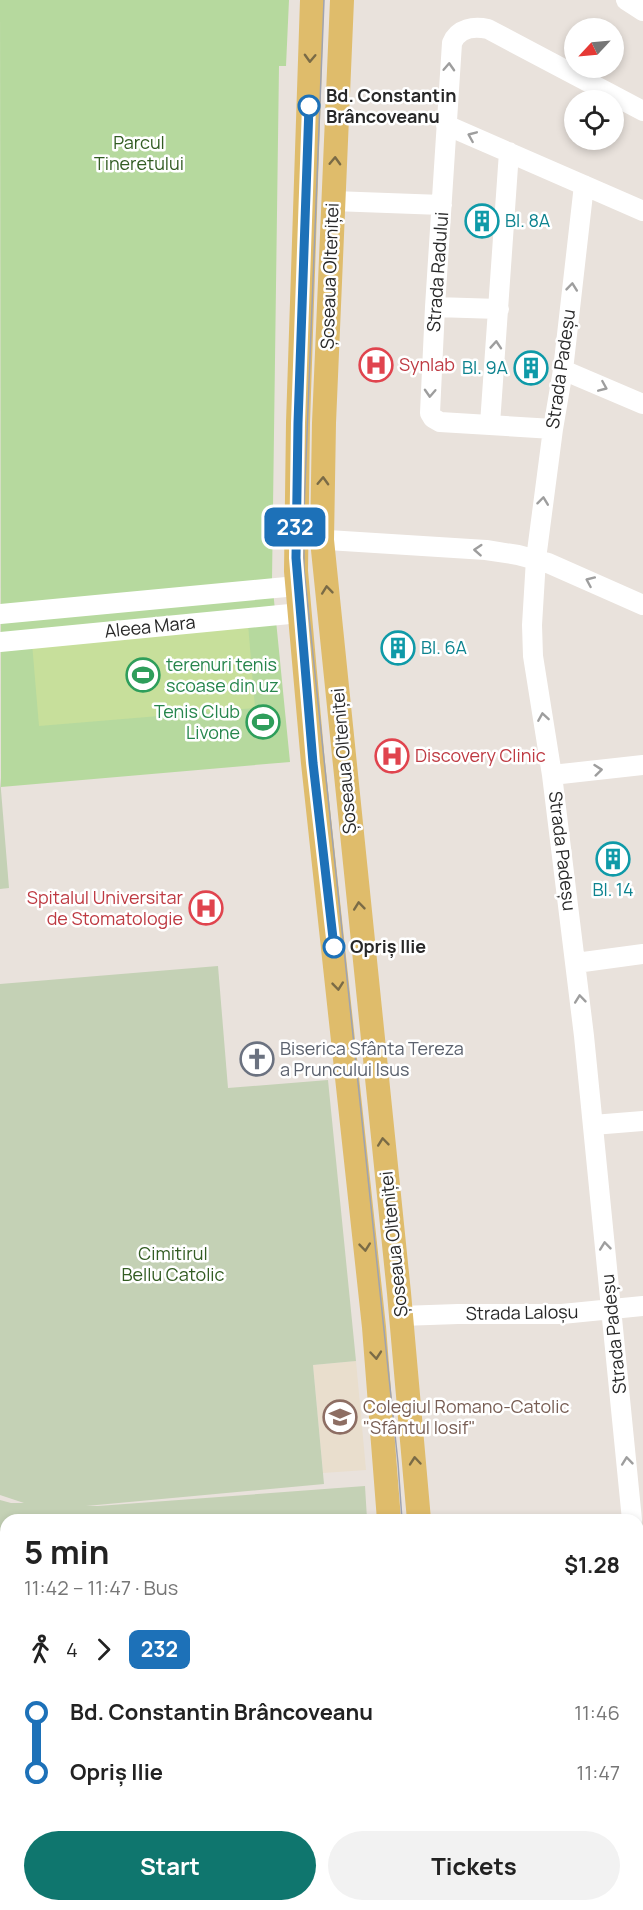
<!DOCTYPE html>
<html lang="en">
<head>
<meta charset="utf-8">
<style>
	body { margin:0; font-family:Manrope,sans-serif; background:#f2f2f2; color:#222; height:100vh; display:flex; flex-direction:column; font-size:22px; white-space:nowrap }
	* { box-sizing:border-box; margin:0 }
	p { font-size:20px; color:#767676 }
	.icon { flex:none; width:33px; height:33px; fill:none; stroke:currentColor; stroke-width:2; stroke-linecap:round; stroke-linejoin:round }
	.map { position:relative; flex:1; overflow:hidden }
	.sheet { position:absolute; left:0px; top:1514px; width:644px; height:398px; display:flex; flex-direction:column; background:#fff; border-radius:18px 18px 0 0; box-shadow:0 3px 9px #0003 }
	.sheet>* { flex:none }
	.badge { padding:0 12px; border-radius:9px; font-size:21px; line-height:39px }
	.needle { width:39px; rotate:244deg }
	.controls { position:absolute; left:564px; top:18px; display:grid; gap:12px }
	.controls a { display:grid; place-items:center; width:60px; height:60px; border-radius:50%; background:#fff; box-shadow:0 3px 9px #0003; font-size:30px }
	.map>.badge { position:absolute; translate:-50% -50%; box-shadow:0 0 0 3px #fff }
	.legs { display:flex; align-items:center; gap:9px; height:66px; padding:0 24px; font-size:20px }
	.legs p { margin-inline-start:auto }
	.head { display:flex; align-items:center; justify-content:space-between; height:102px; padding:0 24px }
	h1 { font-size:33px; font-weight:700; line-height:45px }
	.action { display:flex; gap:12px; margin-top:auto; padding:12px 24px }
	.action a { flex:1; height:69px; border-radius:36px; background:#0f766e; color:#fff; font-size:24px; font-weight:700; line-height:69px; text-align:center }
	.action a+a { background:#f2f2f2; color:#222 }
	ul { padding:0 24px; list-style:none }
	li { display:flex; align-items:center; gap:21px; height:60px; font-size:22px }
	li i { display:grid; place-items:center; width:9px; height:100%; margin:0 8px; background:currentColor }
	li i::after { content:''; width:15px; height:15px; margin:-8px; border:4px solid; border-radius:50%; background:#fff }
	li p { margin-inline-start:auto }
	li:first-child i { background:linear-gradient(#0000 50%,currentColor 0) }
	li:last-child i { background:linear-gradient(currentColor 50%,#0000 0) }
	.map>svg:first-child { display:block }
</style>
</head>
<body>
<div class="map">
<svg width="643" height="1910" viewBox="0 0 643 1910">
	<rect width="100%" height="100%" fill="#e9e2dc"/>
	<path fill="#e9decd" d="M356 1361 366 1470 323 1473 313 1365Z"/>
	<path fill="#b6d99e" d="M0 0H289L286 66H279L272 580 290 762 1 787Z"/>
	<path fill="#c4d1b5" d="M0 778 9 888 0 889Z
		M218 966 228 1088 328 1080 356 1361 313 1365 324 1484 86 1506H98L365 1486 367 1519 6 1520V1905H307L304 1910H0V1500L11 1503H24L0 1495V984Z"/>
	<path fill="#c7df9b" d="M248 624 255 708 39 726 32 643Z"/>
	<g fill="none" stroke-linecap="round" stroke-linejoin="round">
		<path stroke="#fff" stroke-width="20" d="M626 0 643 11
			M446 125 643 211
			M584 185 563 370 553 429 536 559 532 625 533 656 552 775 584 1036 632 1520
			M333 201 442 205
			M435 307 499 309
			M563 370 643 404
			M490 424 509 152
			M553 429 440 422 433 418 430 413 435 307 452 43C458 28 474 26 488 29L643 111
			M296 538 486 550 518 555 548 563 643 605
			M0 614 297 586
			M0 642 300 613
			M552 775 643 765
			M576 963 643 954
			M593 1125 643 1121
			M401 1316 458 1314H562L643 1306
			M638 1573 643 1628
			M638 1762 643 1775
			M550 1905 554 1910
			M570 1905 573 1910"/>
		<path stroke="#dfbc6b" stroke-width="24" d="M312 0 298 423 296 571 313 763 374 1327 389 1520
			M342 0 324 423 322 540 399 1293 419 1520
			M334 1910 337 1905
			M370 1910 374 1905"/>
		<path stroke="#9fa3b0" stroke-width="1.5" d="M324 0 304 511V569L398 1463 402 1520
			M578 1905 582 1910
			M353 1910 356 1905"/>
	</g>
	<defs><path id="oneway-chevron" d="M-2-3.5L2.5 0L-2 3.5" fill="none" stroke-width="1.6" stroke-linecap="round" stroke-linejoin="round" transform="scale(1.5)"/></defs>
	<g stroke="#7a6b46">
		<use href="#oneway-chevron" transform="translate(310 58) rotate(92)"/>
		<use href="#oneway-chevron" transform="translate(335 161) rotate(-88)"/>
		<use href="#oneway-chevron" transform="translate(323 481) rotate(-88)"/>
		<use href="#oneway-chevron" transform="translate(327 590) rotate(-96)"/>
		<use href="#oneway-chevron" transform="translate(359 906) rotate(-96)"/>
		<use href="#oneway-chevron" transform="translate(338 986) rotate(84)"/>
		<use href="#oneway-chevron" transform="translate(383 1142) rotate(-96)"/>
		<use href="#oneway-chevron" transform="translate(365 1247) rotate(84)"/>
		<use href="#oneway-chevron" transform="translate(376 1355) rotate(85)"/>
		<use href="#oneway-chevron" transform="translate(415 1461) rotate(-95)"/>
	</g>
	<g stroke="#9e9e9e">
		<use href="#oneway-chevron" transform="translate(449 67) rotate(-87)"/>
		<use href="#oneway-chevron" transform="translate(472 136) rotate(-157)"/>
		<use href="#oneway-chevron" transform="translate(572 287) rotate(-84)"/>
		<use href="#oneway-chevron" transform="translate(496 345) rotate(-86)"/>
		<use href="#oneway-chevron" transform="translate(603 387) rotate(23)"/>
		<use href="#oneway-chevron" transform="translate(430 393) rotate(93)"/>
		<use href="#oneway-chevron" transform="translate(543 501) rotate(-83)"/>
		<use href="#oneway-chevron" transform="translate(478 550) rotate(-176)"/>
		<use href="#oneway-chevron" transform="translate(590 581) rotate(-156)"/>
		<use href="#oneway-chevron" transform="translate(543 717) rotate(-99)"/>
		<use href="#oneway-chevron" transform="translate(598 770) rotate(-6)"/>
		<use href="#oneway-chevron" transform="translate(580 999) rotate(-96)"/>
		<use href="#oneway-chevron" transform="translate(605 1246) rotate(-96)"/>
		<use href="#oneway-chevron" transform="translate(627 1461) rotate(-96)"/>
	</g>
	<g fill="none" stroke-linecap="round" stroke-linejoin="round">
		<g stroke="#fff" stroke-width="14">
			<path id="line-1" d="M309 106 298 423 296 558 313 763 334 947"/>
		</g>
		<use href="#line-1" stroke="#1d71b8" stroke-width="9"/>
	</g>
	<defs>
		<g id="building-ring" transform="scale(1.725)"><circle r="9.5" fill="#fff" stroke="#0f9aa8" stroke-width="1.5"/><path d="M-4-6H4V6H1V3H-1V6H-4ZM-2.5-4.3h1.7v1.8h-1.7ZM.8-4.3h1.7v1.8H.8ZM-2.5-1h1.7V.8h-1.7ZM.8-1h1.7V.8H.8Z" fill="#0f9aa8"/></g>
		<g id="hospital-ring" transform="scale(1.725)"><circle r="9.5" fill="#fff" stroke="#e0444e" stroke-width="1.5"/><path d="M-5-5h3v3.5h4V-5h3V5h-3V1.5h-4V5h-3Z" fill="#e0444e"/></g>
		<g id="stadium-ring" transform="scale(1.725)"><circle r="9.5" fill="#fff" stroke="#2e9e5b" stroke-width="1.5"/><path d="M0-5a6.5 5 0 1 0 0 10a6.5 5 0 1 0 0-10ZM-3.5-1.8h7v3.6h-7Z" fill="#2e9e5b"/></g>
		<g id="church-ring" transform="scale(1.725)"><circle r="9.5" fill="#fff" stroke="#6b7280" stroke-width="1.5"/><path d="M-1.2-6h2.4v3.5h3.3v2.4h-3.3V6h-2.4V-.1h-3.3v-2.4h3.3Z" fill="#6b7280"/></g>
		<g id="school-ring" transform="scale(1.725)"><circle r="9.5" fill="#fff" stroke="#8d6e63" stroke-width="1.5"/><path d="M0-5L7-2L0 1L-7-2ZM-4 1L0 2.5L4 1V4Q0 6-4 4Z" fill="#8d6e63"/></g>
	</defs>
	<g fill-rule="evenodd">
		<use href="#building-ring" x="482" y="221"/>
		<use href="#hospital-ring" x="376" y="365"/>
		<use href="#building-ring" x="531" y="368"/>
		<use href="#building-ring" x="398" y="648"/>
		<use href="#stadium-ring" x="143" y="675"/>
		<use href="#stadium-ring" x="263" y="722"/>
		<use href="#hospital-ring" x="392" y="756"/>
		<use href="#building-ring" x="613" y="859"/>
		<use href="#hospital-ring" x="206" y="908"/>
		<use href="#church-ring" x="257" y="1059"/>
		<use href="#school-ring" x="340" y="1417"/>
	</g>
	<g fill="#fff" stroke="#1d71b8" stroke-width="3">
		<circle cx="309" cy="106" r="10"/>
		<circle cx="334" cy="947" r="10"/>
	</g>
	<g text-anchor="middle" stroke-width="5" stroke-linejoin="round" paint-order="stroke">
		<g font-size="18" font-weight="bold" fill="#282828" stroke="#fff" text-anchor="start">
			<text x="326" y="102">Bd. Constantin<tspan x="326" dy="21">Brâncoveanu</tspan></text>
			<text x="350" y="953">Opriș Ilie</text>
		</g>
		<g font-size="18" fill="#325c22" stroke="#fff">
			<text x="139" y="149">Parcul<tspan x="139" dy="21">Tineretului</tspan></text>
			<text x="173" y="1260">Cimitirul<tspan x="173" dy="21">Bellu Catolic</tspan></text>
		</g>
		<g font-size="18" fill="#0d838f" stroke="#fff" text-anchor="start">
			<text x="505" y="227">Bl. 8A</text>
			<text x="508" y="374" text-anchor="end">Bl. 9A</text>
			<text x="421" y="654">Bl. 6A</text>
			<text x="613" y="896" text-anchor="middle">Bl. 14</text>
		</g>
		<g font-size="18" fill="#282828" stroke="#fff">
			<text transform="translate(438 272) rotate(-86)" y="6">Strada Radului</text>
			<text transform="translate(330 276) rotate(-88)" y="6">Șoseaua Olteniței</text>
			<text transform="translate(561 369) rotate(-82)" y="6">Strada Padeșu</text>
			<text transform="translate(150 627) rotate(-6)" y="6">Aleea Mara</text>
			<text transform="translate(344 761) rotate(-95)" y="6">Șoseaua Olteniței</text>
			<text transform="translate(562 851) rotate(83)" y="6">Strada Padeșu</text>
			<text transform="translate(394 1244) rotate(-96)" y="6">Șoseaua Olteniței</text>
			<text transform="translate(522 1313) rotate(-1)" y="6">Strada Laloșu</text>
			<text transform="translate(614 1334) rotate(-96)" y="6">Strada Padeșu</text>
		</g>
		<g font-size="18" fill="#be3a42" stroke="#fff" text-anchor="start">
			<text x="399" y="371">Synlab</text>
			<text x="415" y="762">Discovery Clinic</text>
			<text x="183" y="904" text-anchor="end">Spitalul Universitar<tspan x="183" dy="21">de Stomatologie</tspan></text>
		</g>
		<g font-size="18" fill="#27864d" stroke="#fff" text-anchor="start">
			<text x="166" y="671">terenuri tenis<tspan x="166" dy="21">scoase din uz</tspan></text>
			<text x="240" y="718" text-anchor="end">Tenis Club<tspan x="240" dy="21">Livone</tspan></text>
		</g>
		<g font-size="18" fill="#5b616d" stroke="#fff" text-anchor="start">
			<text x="280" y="1055">Biserica Sfânta Tereza<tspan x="280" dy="21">a Pruncului Isus</tspan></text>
		</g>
		<g font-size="18" fill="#785e54" stroke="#fff" text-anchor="start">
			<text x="363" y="1413">Colegiul Romano-Catolic<tspan x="363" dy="21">"Sfântul Iosif"</tspan></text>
		</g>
	</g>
</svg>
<div class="controls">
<a><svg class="needle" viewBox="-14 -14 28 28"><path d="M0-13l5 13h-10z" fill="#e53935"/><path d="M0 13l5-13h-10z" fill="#767676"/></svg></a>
<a><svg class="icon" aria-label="locate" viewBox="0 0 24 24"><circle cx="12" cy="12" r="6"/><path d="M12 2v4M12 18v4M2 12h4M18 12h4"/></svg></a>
</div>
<b class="badge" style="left:295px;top:527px;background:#1d71b8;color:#fff">232</b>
<section class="sheet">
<div class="head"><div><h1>5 min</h1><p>11:42 – 11:47 · Bus</p></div><b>$1.28</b></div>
<div class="legs"><svg class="icon" aria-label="walk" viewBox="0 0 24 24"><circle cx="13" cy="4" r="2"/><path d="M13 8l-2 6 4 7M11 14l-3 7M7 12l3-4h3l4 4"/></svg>4<svg class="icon" aria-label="forward" viewBox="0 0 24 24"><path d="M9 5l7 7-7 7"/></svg><b class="badge" style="background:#1d71b8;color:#fff">232</b></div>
<ul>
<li><i style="color:#1d71b8"></i><b>Bd. Constantin Brâncoveanu</b><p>11:46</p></li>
<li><i style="color:#1d71b8"></i><b>Opriș Ilie</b><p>11:47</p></li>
</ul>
<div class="action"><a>Start</a><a>Tickets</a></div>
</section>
</div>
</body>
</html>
